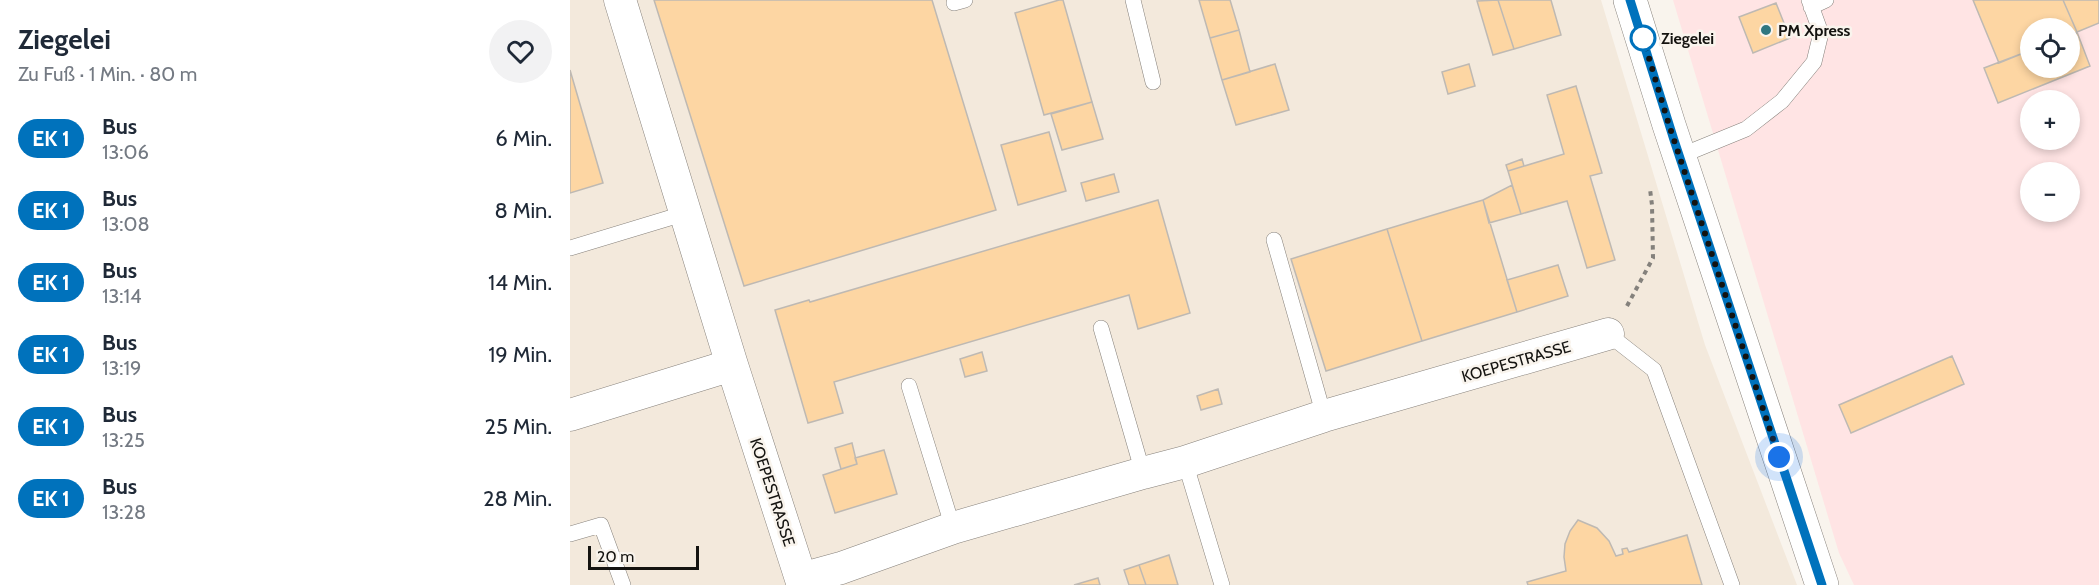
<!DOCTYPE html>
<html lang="de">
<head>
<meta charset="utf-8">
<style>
	body { margin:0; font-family:Cabin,sans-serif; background:#f2f2f3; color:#1f2937; height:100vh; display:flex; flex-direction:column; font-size:22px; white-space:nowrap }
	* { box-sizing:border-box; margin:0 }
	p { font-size:20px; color:#747a83 }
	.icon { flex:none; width:33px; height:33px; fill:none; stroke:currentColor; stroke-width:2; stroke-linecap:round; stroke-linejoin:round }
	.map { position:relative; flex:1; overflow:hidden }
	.drawer { display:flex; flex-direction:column; background:#fff; width:570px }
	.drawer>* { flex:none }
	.badge { padding:0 12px; border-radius:20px; font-size:21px; line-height:39px }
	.controls { position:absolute; left:1450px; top:18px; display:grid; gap:12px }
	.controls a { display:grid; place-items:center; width:60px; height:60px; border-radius:50%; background:#fff; box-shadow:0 3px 9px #0003; font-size:30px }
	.scale { position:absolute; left:18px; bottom:15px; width:111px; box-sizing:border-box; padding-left:6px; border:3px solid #141310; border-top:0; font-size:16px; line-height:21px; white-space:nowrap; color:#141310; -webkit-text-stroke:4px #f9f4ed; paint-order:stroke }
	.you { position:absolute; width:30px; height:30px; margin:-15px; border:4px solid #fff; border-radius:50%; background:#1a73e8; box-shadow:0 0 0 9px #1a73e833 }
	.map>.badge { position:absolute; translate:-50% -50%; box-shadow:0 0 0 3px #fff }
	.round { display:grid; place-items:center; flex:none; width:63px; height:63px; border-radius:32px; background:#f2f2f3 }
	.head { display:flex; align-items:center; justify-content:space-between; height:102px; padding:0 18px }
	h1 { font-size:28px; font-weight:700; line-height:45px }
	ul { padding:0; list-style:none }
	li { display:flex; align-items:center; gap:18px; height:72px; padding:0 18px }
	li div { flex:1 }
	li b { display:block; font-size:22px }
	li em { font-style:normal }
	li .badge { min-width:66px; font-weight:700; text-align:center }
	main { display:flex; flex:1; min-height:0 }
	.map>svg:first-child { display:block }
</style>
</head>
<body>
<main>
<section class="drawer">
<div class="head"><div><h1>Ziegelei</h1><p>Zu Fuß · 1 Min. · 80 m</p></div><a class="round"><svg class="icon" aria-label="heart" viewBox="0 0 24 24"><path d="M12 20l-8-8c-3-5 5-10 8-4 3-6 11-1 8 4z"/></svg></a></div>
<ul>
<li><span class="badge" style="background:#0072bc;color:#fff">EK 1</span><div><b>Bus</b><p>13:06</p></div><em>6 Min.</em></li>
<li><span class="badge" style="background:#0072bc;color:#fff">EK 1</span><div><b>Bus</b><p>13:08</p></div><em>8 Min.</em></li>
<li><span class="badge" style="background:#0072bc;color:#fff">EK 1</span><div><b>Bus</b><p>13:14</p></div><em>14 Min.</em></li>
<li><span class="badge" style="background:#0072bc;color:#fff">EK 1</span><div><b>Bus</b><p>13:19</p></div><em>19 Min.</em></li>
<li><span class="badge" style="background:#0072bc;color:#fff">EK 1</span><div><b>Bus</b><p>13:25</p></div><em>25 Min.</em></li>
<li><span class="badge" style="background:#0072bc;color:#fff">EK 1</span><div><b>Bus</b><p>13:28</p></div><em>28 Min.</em></li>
</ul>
</section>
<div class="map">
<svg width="1529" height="585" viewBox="0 0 1529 585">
	<rect width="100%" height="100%" fill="#f9f4ed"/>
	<path fill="#ffe4e4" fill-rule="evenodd" d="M1103 0H1529V585H1284L1269 553ZM1461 28H1500V68H1461ZM1461 100H1500V140H1461ZM1461 172H1500V212H1461Z"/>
	<path fill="#f3e9dc" d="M0 0H1031L1135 345 1227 585H0Z"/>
	<path fill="#fdd6a3" stroke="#beb9b3" stroke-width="1.5" d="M84 0H362L426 210 174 286Z
		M489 0H493L522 102 474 115 445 13Z
		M629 0H660L669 30 640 38Z
		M928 0 944 49 923 55 907 1Z
		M928 0H981L991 35 944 49Z
		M1403 0H1493L1507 32 1500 35V28H1461V50L1429 63Z
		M1493 0H1529V23L1507 32Z
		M1206 3 1220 38 1183 53 1169 17Z
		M669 30 680 72 652 80 640 38Z
		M1507 32 1520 66 1428 103 1414 68 1461 50V68H1500V35Z
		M705 64 719 110 666 125 652 80Z
		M899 64 905 86 878 94 872 72Z
		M0 70 33 183 0 193Z
		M1006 86 1032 173 1020 176 1045 260 1017 268 997 201 951 214 938 171 994 154 977 95Z
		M522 102 533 139 492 150 481 114Z
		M479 132 496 191 448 205 431 145Z
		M952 159 954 166 938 171 936 165Z
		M544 174 549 192 516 201 511 183Z
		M942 185 951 214 919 223 913 200Z
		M588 200 620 313 568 329 559 295 264 382 273 413 238 423 205 310 239 300 240 302Z
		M913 200 947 312 852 341 817 229Z
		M817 229 852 341 756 371 721 259Z
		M988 265 998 296 947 312 937 280Z
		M412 352 417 371 395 377 390 359Z
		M1382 356 1394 384 1281 433 1269 405Z
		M648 389 652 404 631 410 627 396Z
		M282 443 287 464 271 469 265 448Z
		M314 450 327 494 265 513 253 475 287 464 285 458Z
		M1008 520 1027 528 1039 541 1046 556 1053 554 1052 549 1057 548 1059 552 1117 535 1132 585H958L957 582 996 571 994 557 995 544 1000 531Z
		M599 555 608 585H576L569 565Z
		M569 565 576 585H559L554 570Z
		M528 578 530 585H504Z"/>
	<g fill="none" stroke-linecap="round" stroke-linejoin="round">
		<g stroke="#87827c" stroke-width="16">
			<path id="lane" d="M563 0 583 82
				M384 3 395 0
				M1241 7 1256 0
				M1110 156 1176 129 1212 101 1244 62 1251 33 1239 0
				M704 240 754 416
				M0 248 116 213
				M531 328 573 473
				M1038 334 1084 370 1162 585
				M339 386 383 528
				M615 462 652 585
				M0 534 31 525 53 585"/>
		</g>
		<g stroke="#87827c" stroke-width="33">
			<path id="street" d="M50 0 162 365
				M0 415 162 365 231 579 271 568 383 528 573 473 615 462 754 416 1038 334"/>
		</g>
		<g stroke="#87827c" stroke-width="34">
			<path id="secondary" d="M1060 0 1099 125 1252 585"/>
		</g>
		<path stroke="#84817c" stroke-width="4" stroke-dasharray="4.5 4.5" stroke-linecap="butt" d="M1057 306 1083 258 1082 205 1080 189"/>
		<use href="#lane" stroke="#fff" stroke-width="15"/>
		<use href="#street" stroke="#fff" stroke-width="32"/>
		<use href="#secondary" stroke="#fff" stroke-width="33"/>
	</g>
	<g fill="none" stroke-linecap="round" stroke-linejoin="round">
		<g stroke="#fff" stroke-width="14">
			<path id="line" d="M1060 0 1104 140 1252 585"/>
		</g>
		<use href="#line" stroke="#0072bc" stroke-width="9"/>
		<path stroke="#141310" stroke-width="6" stroke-dasharray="0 10.8" d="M1073 38 1099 125 1209 457"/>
	</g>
	<circle fill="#307781" stroke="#f9f4ed" stroke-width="2" cx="1196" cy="30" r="6"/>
	<circle fill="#fff" stroke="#0072bc" stroke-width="3" cx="1073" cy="38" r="12"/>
	<g text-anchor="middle" stroke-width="5" stroke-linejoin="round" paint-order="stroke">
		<g font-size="16" font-weight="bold" fill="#141310" stroke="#f9f4ed" text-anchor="start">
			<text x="1208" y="36">PM Xpress</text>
		</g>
		<g font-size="16" font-weight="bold" fill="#141310" stroke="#f9f4ed" text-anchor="start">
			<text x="1091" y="44">Ziegelei</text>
		</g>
		<g font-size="16" fill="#141310" stroke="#f9f4ed">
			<text transform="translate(946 361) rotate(-16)" y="6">KOEPESTRASSE</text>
			<text transform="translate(203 492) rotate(72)" y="6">KOEPESTRASSE</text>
		</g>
	</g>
</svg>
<div class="controls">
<a><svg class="icon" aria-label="locate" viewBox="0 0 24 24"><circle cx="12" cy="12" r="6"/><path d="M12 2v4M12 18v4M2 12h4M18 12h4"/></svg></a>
<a>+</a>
<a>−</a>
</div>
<div class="scale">20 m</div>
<div class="you" style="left:1209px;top:457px"></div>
</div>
</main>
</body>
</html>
